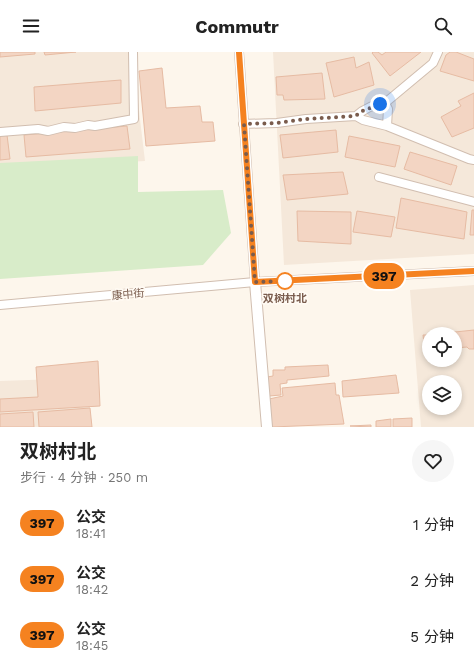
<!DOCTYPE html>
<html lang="zh">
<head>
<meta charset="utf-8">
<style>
	body { margin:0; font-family:"Work Sans","Noto Sans SC",sans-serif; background:#f6f6f6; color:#222; height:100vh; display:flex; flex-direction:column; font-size:15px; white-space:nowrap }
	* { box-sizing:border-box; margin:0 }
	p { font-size:13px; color:#767676 }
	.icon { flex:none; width:22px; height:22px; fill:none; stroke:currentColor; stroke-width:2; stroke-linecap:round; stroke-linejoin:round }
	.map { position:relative; height:375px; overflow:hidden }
	.sheet { display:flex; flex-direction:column; background:#fff; flex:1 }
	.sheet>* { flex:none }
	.badge { padding:0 8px; border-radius:13px; font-size:14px; line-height:26px }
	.fabs { position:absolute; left:422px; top:275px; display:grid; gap:8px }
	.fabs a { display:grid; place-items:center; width:40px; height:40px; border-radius:50%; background:#fff; box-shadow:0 2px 6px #0003; font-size:20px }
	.you { position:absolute; width:20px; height:20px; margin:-10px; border:3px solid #fff; border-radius:50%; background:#1a73e8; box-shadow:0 0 0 6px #1a73e833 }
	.map>.badge { position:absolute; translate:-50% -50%; box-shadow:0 0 0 2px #fff }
	.round { display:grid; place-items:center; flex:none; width:42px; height:42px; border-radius:21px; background:#f6f6f6 }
	.head { display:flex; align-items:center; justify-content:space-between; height:68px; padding:0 20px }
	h1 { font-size:19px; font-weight:700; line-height:30px }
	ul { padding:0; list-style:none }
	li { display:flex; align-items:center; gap:12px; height:56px; padding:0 20px }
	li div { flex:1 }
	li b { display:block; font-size:15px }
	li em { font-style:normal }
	li .badge { min-width:44px; font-weight:700; text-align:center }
	header { display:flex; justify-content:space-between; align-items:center; height:52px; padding:0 20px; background:#fff; font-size:18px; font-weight:700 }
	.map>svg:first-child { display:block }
</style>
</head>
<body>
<header><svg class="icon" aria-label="menu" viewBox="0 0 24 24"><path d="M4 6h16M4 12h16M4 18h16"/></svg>Commutr<svg class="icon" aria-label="search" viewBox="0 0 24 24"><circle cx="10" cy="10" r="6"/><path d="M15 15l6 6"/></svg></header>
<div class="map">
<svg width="474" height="375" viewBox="0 0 474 375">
	<rect width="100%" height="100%" fill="#fdf6ec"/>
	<path fill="#f5e8da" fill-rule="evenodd" d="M0 0H132L145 109 0 117Z
		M273 0H474V202L284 213Z
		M474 233V375H421L410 238ZM429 282H455V308H429ZM429 330H455V356H429Z
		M86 326 92 375H0V329Z"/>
	<path fill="#d8ecc9" d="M138 104V140L223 138 231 181 203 213 0 227V111Z"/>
	<path fill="#f3d5c3" stroke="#e6bba3" d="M0 0H35V2L0 5Z
		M44 0H76L45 3Z
		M373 0H378L382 3 386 0H421L390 24 372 1Z
		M450 0H456L474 7V29L440 19 446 3Z
		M354 5 356 16 369 10 374 33 334 45 326 11Z
		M162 16 166 56 200 54 202 70H213L215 89 146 94 139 19Z
		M322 21 325 47 284 48 283 43H277L276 25Z
		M121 28V51L35 59 34 35Z
		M474 41V76L452 85 441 65 461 54 458 49Z
		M127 74 130 97 26 105 24 83Z
		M336 78 338 100 283 106 280 83Z
		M7 83 10 107 0 108V84Z
		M349 84 400 94 395 115 345 105Z
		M410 100 457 114 451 133 404 117Z
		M343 120 348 142 287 148 283 123Z
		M401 146 467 160 464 187 396 176Z
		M472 158H474V183H470Z
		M297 159 351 160V192L298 189Z
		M357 159 395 165 391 185 353 180Z
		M474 278V297H469L467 295 455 296V282H436Z
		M423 283H429V299L425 300Z
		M98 309 100 354 0 360V347L38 345 36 315Z
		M328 313 329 324 287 328V331L280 332 281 343 269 344 267 325 273 324V318H285V315Z
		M396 323 399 341 343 345 342 329Z
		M335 331 336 343H339L344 372 272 375 269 347 283 344 282 336Z
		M90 356 92 375H39L38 360Z
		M33 360 34 375H0V362Z
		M412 366V375H393V367Z
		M391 367V375H376V369Z
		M371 373V375L350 374Z"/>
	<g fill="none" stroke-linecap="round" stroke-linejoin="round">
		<g stroke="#d1beb0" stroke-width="10">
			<path id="minor" d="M239 0 255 230
				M385 51 388 57 387 74
				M356 64C364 57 375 52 385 51L433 11 438 0
				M243 72 277 71 306 67 356 64 363 68 387 74 469 107 474 108
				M0 80 38 77 48 79 64 75 75 76 88 73 95 74 134 67 133 0
				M379 125 474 150
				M0 253 255 230 474 219"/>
		</g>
		<g stroke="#d1beb0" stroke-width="12">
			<path id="tertiary" d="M255 230 267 375"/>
		</g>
		<use href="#minor" stroke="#fff" stroke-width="8"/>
		<use href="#tertiary" stroke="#fff" stroke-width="10"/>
	</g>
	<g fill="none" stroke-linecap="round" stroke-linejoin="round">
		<g stroke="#fff" stroke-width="9">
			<path id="line" d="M239 0 255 230 474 219"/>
		</g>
		<use href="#line" stroke="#f58220" stroke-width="6"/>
		<path stroke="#7a5c4d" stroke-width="4" stroke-dasharray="0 7.2" d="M285 229 255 230 244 72 277 71 306 67 356 64 360 60 380 52"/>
	</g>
	<circle fill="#fff" stroke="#f58220" stroke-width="2" cx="285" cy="229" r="8"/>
	<g text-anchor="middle" stroke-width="3.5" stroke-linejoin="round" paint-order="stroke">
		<g font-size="11" fill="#7a5c4d" stroke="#fffaf3">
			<text transform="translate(128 242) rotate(-5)" y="4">康中街</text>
		</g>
		<g font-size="11" font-weight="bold" fill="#7a5c4d" stroke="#fffaf3">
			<text x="285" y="250">双树村北</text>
		</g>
	</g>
</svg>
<div class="fabs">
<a><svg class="icon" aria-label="locate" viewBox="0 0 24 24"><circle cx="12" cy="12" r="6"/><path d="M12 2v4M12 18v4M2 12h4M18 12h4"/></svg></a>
<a><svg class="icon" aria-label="layers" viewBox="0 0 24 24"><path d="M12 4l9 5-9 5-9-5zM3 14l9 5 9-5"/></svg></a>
</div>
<div class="you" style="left:380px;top:52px"></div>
<b class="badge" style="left:384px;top:224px;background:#f58220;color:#111">397</b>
</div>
<section class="sheet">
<div class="head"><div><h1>双树村北</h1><p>步行 · 4 分钟 · 250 m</p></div><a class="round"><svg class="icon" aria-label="heart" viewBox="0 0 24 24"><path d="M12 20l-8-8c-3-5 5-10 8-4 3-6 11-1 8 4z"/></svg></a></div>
<ul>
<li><span class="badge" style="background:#f58220;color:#111">397</span><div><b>公交</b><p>18:41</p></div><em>1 分钟</em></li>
<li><span class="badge" style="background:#f58220;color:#111">397</span><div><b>公交</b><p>18:42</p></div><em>2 分钟</em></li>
<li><span class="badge" style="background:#f58220;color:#111">397</span><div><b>公交</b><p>18:45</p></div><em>5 分钟</em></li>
</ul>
</section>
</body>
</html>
